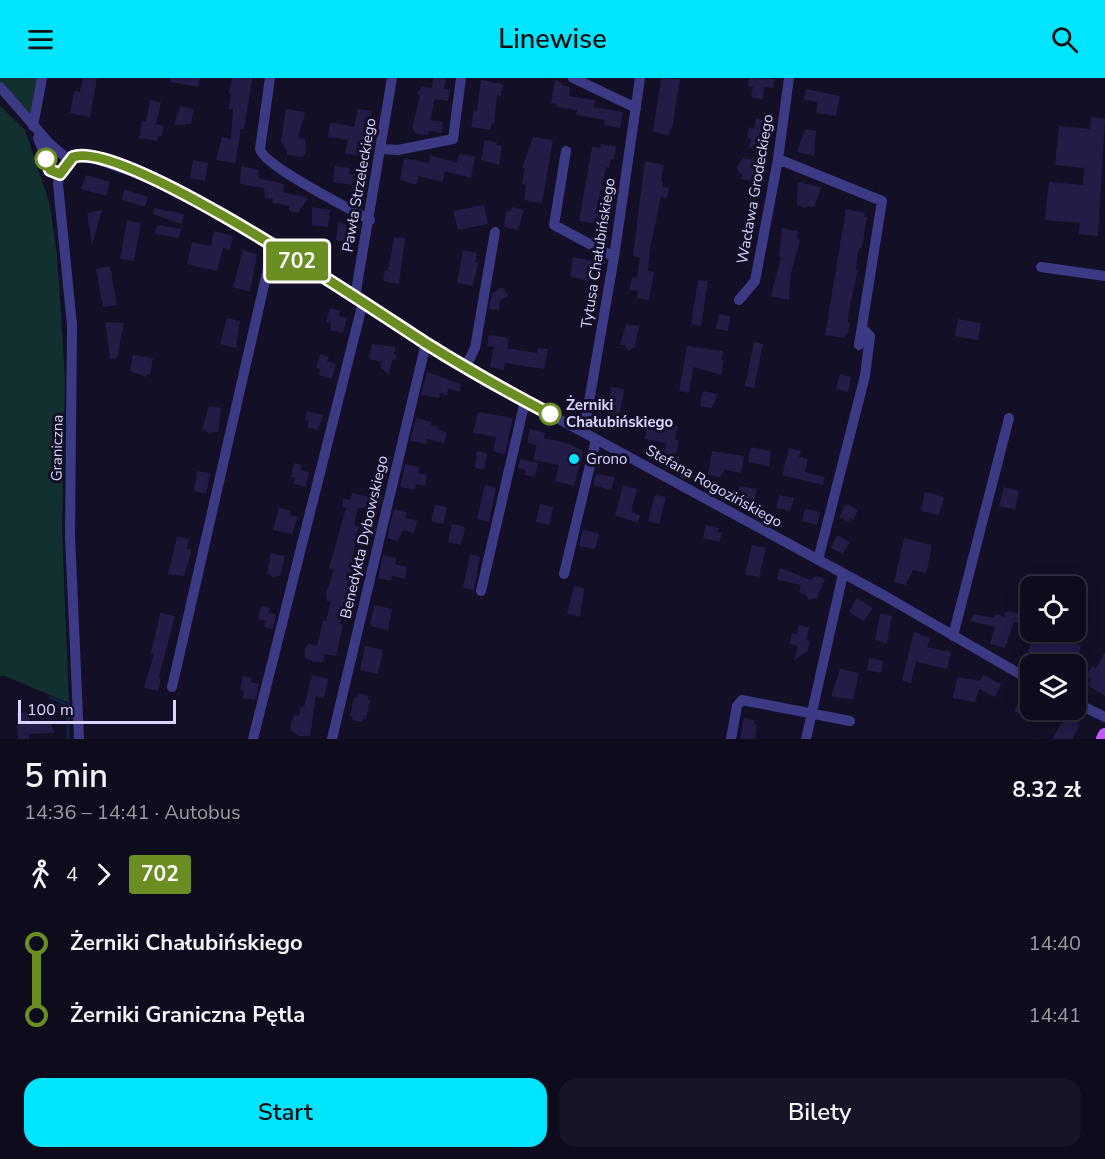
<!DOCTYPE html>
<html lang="pl">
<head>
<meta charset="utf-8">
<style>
	body { margin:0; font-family:"Nunito Sans",sans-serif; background:#171425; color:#f1f3f6; height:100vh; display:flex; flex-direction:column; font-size:22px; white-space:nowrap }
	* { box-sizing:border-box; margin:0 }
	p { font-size:20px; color:#9b9ba3 }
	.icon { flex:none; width:33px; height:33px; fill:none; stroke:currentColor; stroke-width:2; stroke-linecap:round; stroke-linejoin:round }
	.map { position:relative; height:661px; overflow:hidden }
	.panel { display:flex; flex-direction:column; background:#0e0b1c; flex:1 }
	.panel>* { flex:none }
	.badge { padding:0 12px; border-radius:4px; font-size:21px; line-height:39px }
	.tools { position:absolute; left:1020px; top:498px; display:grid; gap:12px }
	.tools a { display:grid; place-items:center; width:66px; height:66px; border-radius:12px; background:#0e0b1c; box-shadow:0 3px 15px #0003,0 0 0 2px #2e2b3b; font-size:30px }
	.scale { position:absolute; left:18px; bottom:15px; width:158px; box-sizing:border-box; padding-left:6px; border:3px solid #d9d4ff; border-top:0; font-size:16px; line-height:21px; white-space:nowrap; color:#d9d4ff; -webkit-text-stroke:4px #130f26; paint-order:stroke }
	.map>.badge { position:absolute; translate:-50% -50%; box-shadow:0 0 0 3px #fff }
	.legs { display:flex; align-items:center; gap:9px; height:66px; padding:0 24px; font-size:20px }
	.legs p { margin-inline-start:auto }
	.summary { display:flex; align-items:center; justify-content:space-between; height:102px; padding:0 24px }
	h1 { font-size:33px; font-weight:600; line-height:45px }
	.button { display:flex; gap:12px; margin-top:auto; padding:12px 24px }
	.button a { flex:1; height:69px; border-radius:18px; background:#00e5ff; color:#111; font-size:24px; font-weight:600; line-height:69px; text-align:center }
	.button a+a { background:#171425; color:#f1f3f6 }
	ul { padding:0 24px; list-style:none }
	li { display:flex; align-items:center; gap:21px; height:72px; font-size:22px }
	li i { display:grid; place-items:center; width:9px; height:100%; margin:0 8px; background:currentColor }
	li i::after { content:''; width:15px; height:15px; margin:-8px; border:4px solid; border-radius:50%; background:#0e0b1c }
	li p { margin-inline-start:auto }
	li:first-child i { background:linear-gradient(#0000 50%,currentColor 0) }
	li:last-child i { background:linear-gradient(currentColor 50%,#0000 0) }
	header { display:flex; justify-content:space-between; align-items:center; height:78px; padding:0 24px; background:#00e5ff; color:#111; font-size:27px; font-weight:600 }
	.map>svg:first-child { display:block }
</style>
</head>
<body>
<header><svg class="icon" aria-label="menu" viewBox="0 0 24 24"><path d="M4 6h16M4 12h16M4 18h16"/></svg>Linewise<svg class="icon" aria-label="search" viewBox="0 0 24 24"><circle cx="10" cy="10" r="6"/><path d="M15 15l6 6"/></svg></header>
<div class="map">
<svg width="1105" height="661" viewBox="0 0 1105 661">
	<rect width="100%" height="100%" fill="#130f26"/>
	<path fill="#12302f" d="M0 0H42L37 46 0 11Z
		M0 28 25 52 50 127 57 177 65 301 62 452 69 625 5 598H0Z"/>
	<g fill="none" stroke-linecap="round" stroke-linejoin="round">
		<path stroke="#0c2248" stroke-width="3" d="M50 619 67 627
			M68 637V661"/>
	</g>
	<path fill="#241b47" d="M83 0H97L90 39 70 35 74 13 80 14Z
		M170 0H200L198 9 170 4Z
		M232 0H252V2L244 51H241L235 85 216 82 222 59 231 61 233 31H229L231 16H229Z
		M433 0H446L444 11 450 12 448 23 435 21 430 42 443 44 442 55 429 53 428 57 416 56 412 50 420 19 417 15 422 9 432 10Z
		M661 0 680 1 672 51 670 50 669 57 653 54Z
		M749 0 775 1 773 10 765 9 762 22 751 19 753 9 748 8Z
		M555 1 562 5V7L570 9 569 18 595 22 594 29 623 34 620 50 604 47 605 42 576 37 577 32 557 29V26L551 25Z
		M481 2 503 6 501 18 497 17 494 46 492 45 490 52 471 49 474 33H477Z
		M806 11 840 18 836 38 816 35 818 24 804 22Z
		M150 22 161 24 156 46 164 48 161 59 158 58 157 63 139 60 142 43 146 44Z
		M180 28 194 31 191 46 174 47Z
		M286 31 305 34 298 60 305 61 306 73 303 79 287 77V73L281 64Z
		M358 31 372 33 369 49 365 48 361 78 345 76 348 62 328 59 330 44 354 49Z
		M1091 39 1105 41 1098 158 1079 156 1080 145 1045 142 1049 104 1083 107 1084 90 1055 87 1059 48 1090 51Z
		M756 40 766 43 763 66 757 65 749 71 751 60H747L749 49 754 51Z
		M805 51 816 53 814 78 797 74Z
		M533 59 553 62 542 125 524 122 526 107 522 106 525 90H522Z
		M485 62 497 64 496 67 502 68 499 87 481 82Z
		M601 66 616 68 614 81H611L609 90 606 89 596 133H599L596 146 579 143 592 69 600 70Z
		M459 76 475 78 471 100 445 93 443 104 418 98 417 107 400 102 404 80 429 85 430 77 457 85Z
		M743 80 760 83 756 104 741 101 743 96 739 95 737 90Z
		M193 82 208 85 205 103 190 100Z
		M645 83 664 87 661 103H663L662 109 669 110 667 120 661 119 650 170 648 193 654 194 649 222 637 220 638 213 629 212 632 199 637 200 640 180 633 178Z
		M241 88 259 92 258 100 284 106 283 114 308 120 298 135 289 133V128L272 125 273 121 265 120 264 110 240 106Z
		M335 88 350 90 349 96 353 97 352 107 333 104Z
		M86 97 110 104 106 118 81 111Z
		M798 104 821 109 814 129 807 128 805 130 797 126Z
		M124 111 148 119 145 129 122 122Z
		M484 127 488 146 458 152 453 133Z
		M312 129 330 132 328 149 312 147Z
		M512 129 524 132 518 152 504 149 506 133H511Z
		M154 130 184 136 182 146 153 136Z
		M846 131 865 135 864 139H867L862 170H859L858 174 856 191H858L848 238V244H850L848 256 846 255 845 260 825 257Z
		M102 132 92 167 87 135Z
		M127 142 141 145 134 183 120 181Z
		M338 144 354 149 351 165 336 162Z
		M157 147 181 151 179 160 155 156Z
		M782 150 798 153 797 161 800 162 791 194 789 222 771 218 781 179H779Z
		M214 153 233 158 230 172 223 170 217 193 187 186 192 164 211 168Z
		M394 159 405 160 399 206 383 203 385 193H388Z
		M243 172 257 176 250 214 233 209Z
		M463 172 477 175 475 184 478 185 473 208 457 205Z
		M573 179 593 183 594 190 590 203 570 199Z
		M110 188 117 227 103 229 96 191Z
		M698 202 708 203 701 248 691 246Z
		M503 209 508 218 500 222 499 232 489 231 492 215Z
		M330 230 340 233 339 238 347 240 343 255 330 252 331 245 326 244Z
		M719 236 730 238 728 253 716 251Z
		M227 240 240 243 236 270 220 266Z
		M958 241 981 245 978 262 955 258Z
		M105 244 124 245 117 280 110 281Z
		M626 246 639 248 635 269 628 273 625 267H620Z
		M489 257 509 260 507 270 537 275 538 270 548 271 544 291 505 285 504 292 490 289 494 269 487 268Z
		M754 264 763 266 754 310 745 308Z
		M372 266 396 269 394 276 397 280 392 283 389 297 380 289 381 284 369 281Z
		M687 268 723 273 722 282 724 283 721 297 693 289 689 315 679 313Z
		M320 276 329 279 327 283 336 286 332 301 319 297 320 291 316 290Z
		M133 277 153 280 150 297 146 296V299L130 293Z
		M427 294 461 306 460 314 448 311 447 317 440 315 439 320 421 317Z
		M840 296 851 299 848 314 836 311Z
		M611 309 624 311 620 336 637 341 636 344 619 343 618 350 605 347Z
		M703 313 718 316 712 330 700 328Z
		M209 328 221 330 218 354 209 355 202 351Z
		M307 333 323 337 318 352 307 349 309 343 305 342Z
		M478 334 513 340 505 376 493 373 496 359 473 355Z
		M416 340 431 344V347L439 349 438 352 447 355 444 365 427 361 426 366 410 363Z
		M648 343 678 348 675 361 679 363 675 383 663 380 666 365 645 361Z
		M530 351 545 355 544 360 569 366 583 373 574 408 555 403 559 387 533 382 537 367 527 365Z
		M751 369 771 373 769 388 748 384Z
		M789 370 801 373 799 379 808 381 805 394 825 399 823 407 782 397Z
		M477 373 487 375 484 392 475 390Z
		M712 373 744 378 741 395 725 392 720 399 708 397Z
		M520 381 538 385 535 399 525 397 526 392 518 390Z
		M294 385 302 387 301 392 309 394 306 409 294 406 295 400 291 399Z
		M405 386 419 389 418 395 427 397 425 408 416 406 415 412 400 409Z
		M197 393 210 395 206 416 194 413Z
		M596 396 615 399 611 412 593 407Z
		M485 407 496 410 489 444 477 441Z
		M623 407 637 411 631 434 640 437 638 445 615 437Z
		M739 408 757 411 753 427 736 424Z
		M1004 409 1019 413 1015 432 999 428Z
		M925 414 944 419 939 437 921 433Z
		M352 415 373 420 370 430H358L354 447 359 449 353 476 358 478 347 509 351 510 349 520 345 519 340 546 343 547 336 578 325 576 323 584H314L305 580V571L308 566 317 568 323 543H326L331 524 327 523 326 515 334 492 329 490 346 430 342 429 343 420 350 422Z
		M655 417 666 419 659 446 648 443Z
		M779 417 794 420 790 433 776 430Z
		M540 426 553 429 549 447 536 444Z
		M846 426 858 432 853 442 850 440 849 444 839 439Z
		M435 427 447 429 443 446 431 443Z
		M279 429 291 433 290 437 298 439 292 456 273 452Z
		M394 431 407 434 405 440 417 443 414 455 403 452 398 463 387 460Z
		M805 431 820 434 817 447 802 443Z
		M452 446 465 449 461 467 448 464Z
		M706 447 719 450 718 454 722 455 719 464 703 460Z
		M583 452 599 456 595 471 579 468Z
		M837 457 850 464 843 476 831 470Z
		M177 459 189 461 187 471 192 472 184 498 168 496Z
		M904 460 932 467 926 495 913 492 906 507 894 504Z
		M752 467 766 470 759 499 745 496Z
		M271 475 285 478 280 498 272 499 267 495Z
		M470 476 480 479 474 512 463 510Z
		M383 477 396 480 395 486 407 489 405 501 392 498 391 503 378 500Z
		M780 490 811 502 816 498 825 501 817 520 809 522 806 517 799 515 801 507 777 502Z
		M574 508 584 510 580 539 567 536Z
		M857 520 873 530 864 543 849 534Z
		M374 527 392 531 388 552 370 548Z
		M261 528 270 530 268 535 276 536 273 551 264 549 266 543 258 541Z
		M1009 533 1024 537 1022 546 1014 544 1005 570 990 566 995 549 971 543 973 536 994 540 995 536 1004 539 1005 534Z
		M160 535 175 538 159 599H161L158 613 144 610 154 575H151Z
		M880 536 892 538 887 565 875 562Z
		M799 547 809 549 806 562 810 563 808 573 794 582 798 568 790 566 792 555 797 556Z
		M914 554 930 560 927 569 951 574 947 591 916 584 911 605 903 603V598Z
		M1032 559 1081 567 1076 587 1028 574Z
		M365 568 383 572 378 596 360 592Z
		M1105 574V618L1087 607 1091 601 1086 598 1092 588 1096 590Z
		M869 580 883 583 881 595 867 592Z
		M840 591 859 595 853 621 831 619Z
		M312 597 328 601 324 620 316 618 310 658H300L291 653V646L294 637 299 638 301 628 304 629Z
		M983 597 1001 606 995 619 979 611 975 624 953 620 957 599 980 603Z
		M243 598 252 600 251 604 259 606 255 622 243 620 244 613 240 612Z
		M358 615 368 618V622H370L366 641H363L362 644 352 642 353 639 350 638 354 619 357 620Z
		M1022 618 1030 622 1028 640 1014 633Z
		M29 634V644L49 643 55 655 29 656V661H18L17 635Z
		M1067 636 1079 643 1077 645 1080 647 1072 661H1052Z
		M744 640 755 642 754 646 757 647 755 661H740Z"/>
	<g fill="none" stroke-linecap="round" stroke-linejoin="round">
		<path stroke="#3d3a85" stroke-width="10" d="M270 0 260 71C264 88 350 131 370 142
			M573 0 636 30
			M0 9 49 65 69 82
			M33 48 42 0
			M41 57 38 60 50 92 60 96
			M381 71 398 72 453 61 461 0
			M566 73 554 147 614 179
			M778 81 882 123 859 267
			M1041 189 1105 198
			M355 219 392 0
			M739 222 755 203 778 81 789 0
			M465 290 475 270 495 154
			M582 353 586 341 614 179 640 0
			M818 482 865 298 870 258 862 250
			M564 496 596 362
			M481 513 525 323
			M953 558 1009 340
			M172 609 270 181 277 171
			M1076 625 1105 639
			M79 661 70 458 72 247 58 106C59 91 67 78 84 77L162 104 214 132 476 296 885 518 1030 602
			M253 661 363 224
			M332 661 426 265
			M731 661 737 628 742 622 850 643
			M806 661 843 496"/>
		<path stroke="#c25bff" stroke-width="14" d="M1103 661 1105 657"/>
	</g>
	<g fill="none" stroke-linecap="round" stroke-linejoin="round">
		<g stroke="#fff" stroke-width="14">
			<path id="line-1" d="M46 81 50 92 60 96 73 79C123 60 374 232 427 266 467 291 508 314 550 336"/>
		</g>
		<use href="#line-1" stroke="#6b8e23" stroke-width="9"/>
	</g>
	<g fill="#fff" stroke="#6b8e23" stroke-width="3">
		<circle cx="46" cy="81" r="10"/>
		<circle cx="550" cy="336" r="10"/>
	</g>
	<circle fill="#00e5ff" stroke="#130f26" stroke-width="2" cx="574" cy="381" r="6"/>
	<g text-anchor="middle" stroke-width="6" stroke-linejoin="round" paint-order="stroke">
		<g font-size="15" fill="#d9d4ff" stroke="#130f26">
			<text transform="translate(359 107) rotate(-80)" y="5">Pawła Strzeleckiego</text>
			<text transform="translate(755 111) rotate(-80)" y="5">Wacława Grodeckiego</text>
			<text transform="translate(598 175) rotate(-81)" y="5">Tytusa Chałubińskiego</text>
			<text transform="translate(57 370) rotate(-89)" y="5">Graniczna</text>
			<text transform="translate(714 408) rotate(29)" y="5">Stefana Rogozińskiego</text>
			<text transform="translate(364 459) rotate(-77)" y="5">Benedykta Dybowskiego</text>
		</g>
		<g font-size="15" font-weight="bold" fill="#d9d4ff" stroke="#130f26" text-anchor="start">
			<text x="566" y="332">Żerniki<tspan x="566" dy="17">Chałubińskiego</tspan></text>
		</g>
		<g font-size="15" fill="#d9d4ff" stroke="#130f26" text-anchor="start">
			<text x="586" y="386">Grono</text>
		</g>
	</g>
</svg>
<div class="tools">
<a><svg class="icon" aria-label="locate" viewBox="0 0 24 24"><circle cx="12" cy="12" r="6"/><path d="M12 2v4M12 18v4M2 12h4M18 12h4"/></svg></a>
<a><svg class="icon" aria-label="layers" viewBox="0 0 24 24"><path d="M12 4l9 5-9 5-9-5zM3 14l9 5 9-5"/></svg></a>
</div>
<div class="scale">100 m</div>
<b class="badge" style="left:297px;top:183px;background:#6b8e23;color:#fff">702</b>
</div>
<section class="panel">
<div class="summary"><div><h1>5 min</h1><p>14:36 – 14:41 · Autobus</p></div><b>8.32 zł</b></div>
<div class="legs"><svg class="icon" aria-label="walk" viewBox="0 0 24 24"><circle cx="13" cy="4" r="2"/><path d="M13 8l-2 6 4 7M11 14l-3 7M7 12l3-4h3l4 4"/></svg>4<svg class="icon" aria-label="forward" viewBox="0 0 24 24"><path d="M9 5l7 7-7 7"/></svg><b class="badge" style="background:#6b8e23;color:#fff">702</b></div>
<ul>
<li><i style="color:#6b8e23"></i><b>Żerniki Chałubińskiego</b><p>14:40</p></li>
<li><i style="color:#6b8e23"></i><b>Żerniki Graniczna Pętla</b><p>14:41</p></li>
</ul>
<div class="button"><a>Start</a><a>Bilety</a></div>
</section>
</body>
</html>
